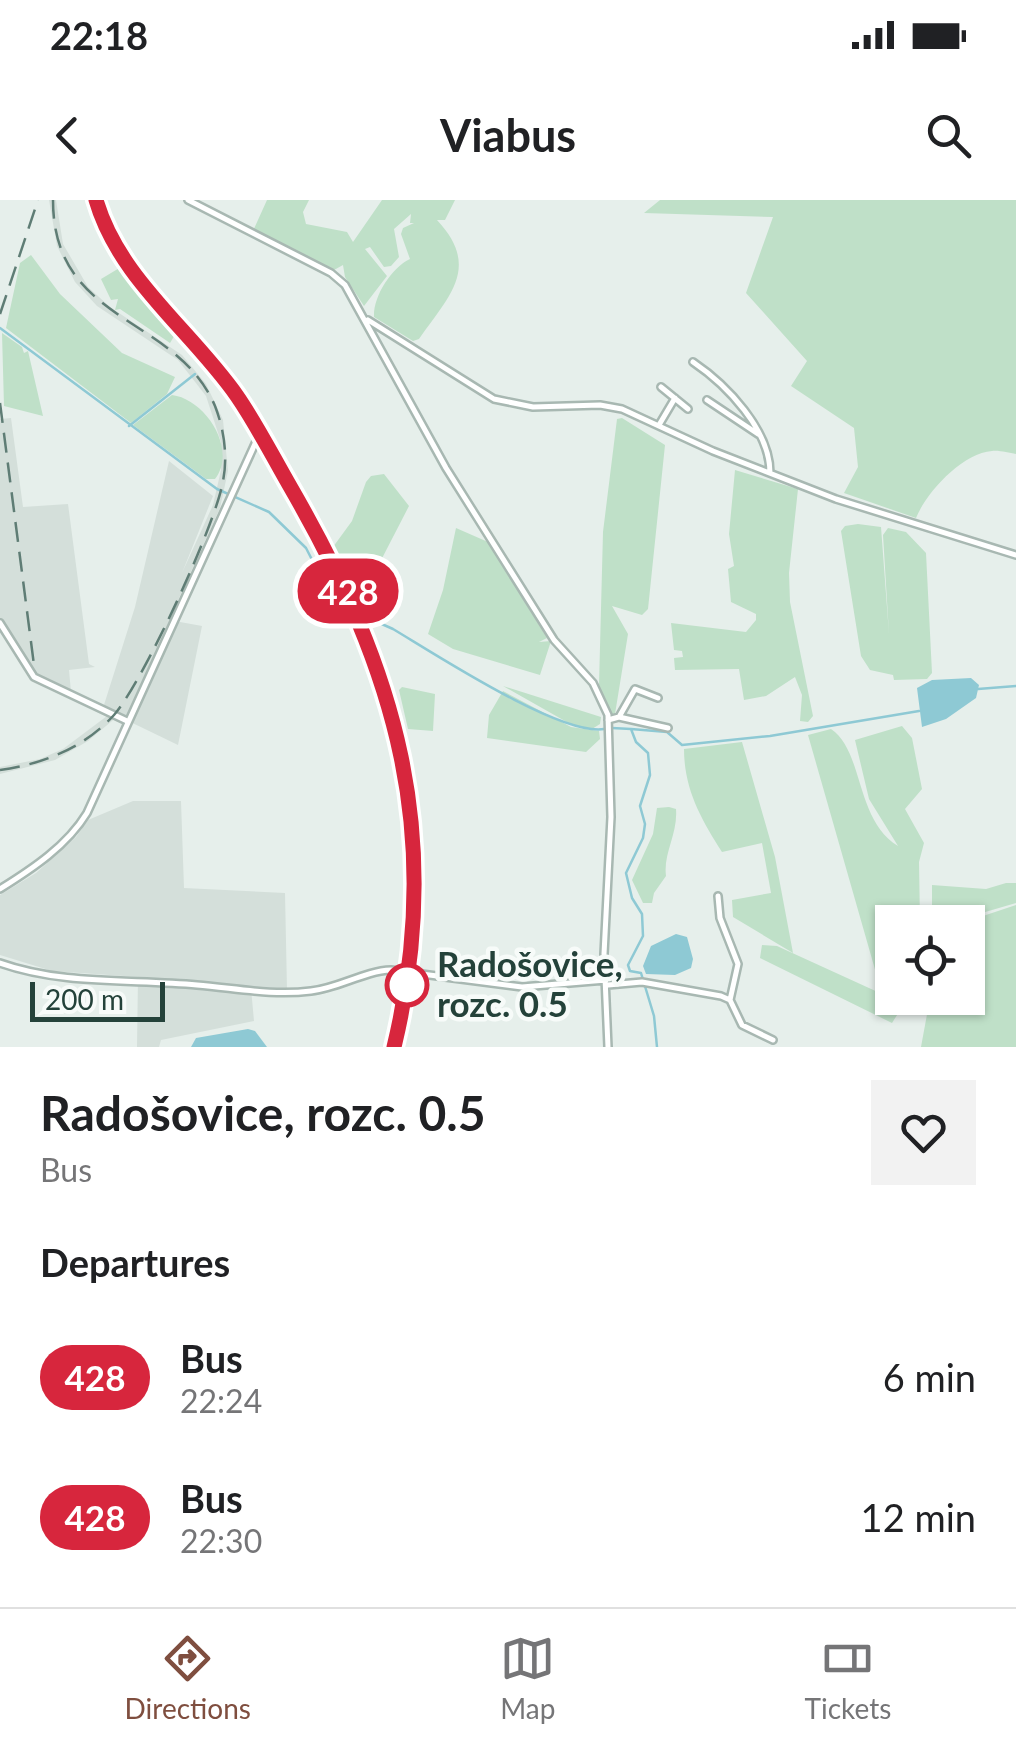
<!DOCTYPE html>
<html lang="en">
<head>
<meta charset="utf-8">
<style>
	body { margin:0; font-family:Lato,sans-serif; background:#f2f2f2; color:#202124; height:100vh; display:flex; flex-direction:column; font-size:38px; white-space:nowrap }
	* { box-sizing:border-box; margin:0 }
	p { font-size:32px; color:#757577 }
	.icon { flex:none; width:55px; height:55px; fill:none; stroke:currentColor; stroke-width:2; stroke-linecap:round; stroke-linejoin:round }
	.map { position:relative; height:847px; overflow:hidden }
	.panel { display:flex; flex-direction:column; background:#fff; flex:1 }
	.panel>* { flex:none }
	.badge { padding:0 20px; border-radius:32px; font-size:35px; line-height:65px }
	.fabs { position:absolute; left:875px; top:705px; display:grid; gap:20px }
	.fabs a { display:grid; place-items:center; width:110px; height:110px; border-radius:0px; background:#fff; box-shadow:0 2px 8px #0004; font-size:50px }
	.scale { position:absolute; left:30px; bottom:25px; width:135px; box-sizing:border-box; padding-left:10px; border:5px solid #24423a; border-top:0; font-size:28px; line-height:35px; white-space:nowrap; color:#24423a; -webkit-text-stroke:8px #f7fbf9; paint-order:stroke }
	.map>.badge { position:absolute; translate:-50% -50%; box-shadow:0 0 0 5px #fff }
	h2 { padding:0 40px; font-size:38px; line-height:90px }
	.round { display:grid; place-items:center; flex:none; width:105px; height:105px; border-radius:0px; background:#f2f2f2 }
	.headline { display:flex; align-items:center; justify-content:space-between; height:170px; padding:0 40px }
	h1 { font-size:48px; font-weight:700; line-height:75px }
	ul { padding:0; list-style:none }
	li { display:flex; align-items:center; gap:30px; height:140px; padding:0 40px }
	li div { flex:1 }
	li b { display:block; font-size:38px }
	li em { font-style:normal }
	li .badge { min-width:110px; font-weight:700; text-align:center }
	.status { display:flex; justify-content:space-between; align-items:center; height:70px; padding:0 50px; background:#fff; direction:ltr }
	.status svg { height:28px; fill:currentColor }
	header { display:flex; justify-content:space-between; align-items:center; height:130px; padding:0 40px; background:#fff; font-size:45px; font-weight:700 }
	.dock { display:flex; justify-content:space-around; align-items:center; height:140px; border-top:2px solid #e0e0e0; background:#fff; font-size:28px; color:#757577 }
	.dock a { display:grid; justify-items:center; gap:5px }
	.dock .selected { color:#7f4e3f }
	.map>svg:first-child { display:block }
</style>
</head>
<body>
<div class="status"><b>22:18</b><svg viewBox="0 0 49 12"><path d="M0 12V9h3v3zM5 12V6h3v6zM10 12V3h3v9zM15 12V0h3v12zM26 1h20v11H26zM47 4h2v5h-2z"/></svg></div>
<header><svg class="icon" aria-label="back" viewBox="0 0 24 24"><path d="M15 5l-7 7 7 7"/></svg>Viabus<svg class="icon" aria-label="search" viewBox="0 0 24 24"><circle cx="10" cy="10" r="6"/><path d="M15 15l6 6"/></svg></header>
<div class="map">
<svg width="1016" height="847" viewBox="0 0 1016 847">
	<rect width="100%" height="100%" fill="#e6efeb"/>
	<path fill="#d4dfda" d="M49 0H56L63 44 88 87 110 107 182 155 206 184 223 220 228 271 220 308 169 420 202 426 178 545 118 516 88 541 55 560 0 574V567L40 559 63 549 111 513 103 508 135 407 169 261 213 296 182 373 213 305 221 270V242L206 196 178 160 97 106 75 82 57 46Z
		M11 218 23 307 68 304 89 464 95 467 69 470 71 492 36 476 0 425V219Z
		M133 601H181L184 688 285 693 287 790 251 788 254 821 161 840 159 847H137L138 777 52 771 0 755V695L36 673 76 637 88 620Z"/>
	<path fill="#bfe0c8" d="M267 0H309L303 12 306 24 347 32 353 42 382 0H455L445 20H437C482 68 448 97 419 139L413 141 374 117C373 97 391 68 410 59L401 34 403 28 414 23H410L411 14 394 29 399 57 391 66 384 67 370 47 365 49 387 76 364 106 345 77 343 65 334 70 253 31Z
		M660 0H1016V254C1009 253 999 250 992 251 962 253 926 293 916 318L844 293 858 267 854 228 791 186 807 161 746 93 773 17 644 13Z
		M31 55 60 94 122 153 175 177 167 194 131 223 6 128 20 63Z
		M121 67 176 133 170 143 120 109 115 110 118 99 111 100 101 79Z
		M2 133 22 147 24 153 28 151 43 216 4 206Z
		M172 195C205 199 238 249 215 279H206L133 225Z
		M622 218 665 245 648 409 642 415 612 406 628 434 615 514 611 516 599 485 603 332 617 219Z
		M735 270 798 289 789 373 790 402 813 516 808 522 800 521 802 495 795 477 766 496 744 500 739 469 675 470 674 458 683 457 682 451 674 450 671 423 746 432 756 420V414L731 402 728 369 734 366 729 334Z
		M384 274 409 306 361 399 333 347 352 321 366 282 371 276Z
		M858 324 881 327 889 434 883 335 888 328 906 332 926 353 932 473 927 479 894 480 893 475 870 470 861 456 841 331 845 326Z
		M456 328 488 342 547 438 539 442 551 441 540 475 453 449 428 434 443 390Z
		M503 486 601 517 600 524 592 529 572 525Z
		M402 487 435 494 433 531 408 529 399 490Z
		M503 491 571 527 599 531 600 539 586 552 487 538 489 515Z
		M902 526 912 538 922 589 905 609 924 643 919 662 920 722H892V793L880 787 808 535 831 529C864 551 855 620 898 646L869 599 855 540Z
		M742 542 775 657 793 753 733 717 732 700 771 693 762 643 722 652C701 619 684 589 684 549Z
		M669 607 676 609C678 634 663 653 666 676L654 693 652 703H643L632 680 653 634 657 608Z
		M1006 683H1016V703L951 722H932V685L986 689Z
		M1016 705V847H921L930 798H968L965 722Z
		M762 745 777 746 904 804 892 823 760 758Z"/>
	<path fill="#8ec9d4" d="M971 478 979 485 976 498 946 519 922 527 917 488 932 480Z
		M676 734 687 737 693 759 691 768 675 775 646 774 643 766 651 746Z
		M248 829 255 831 267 847H191L196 838Z"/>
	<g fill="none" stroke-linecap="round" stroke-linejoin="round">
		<path stroke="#8ec9d4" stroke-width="2.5" d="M0 128 217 289 269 312 306 348 344 422 356 425
			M129 226 195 174
			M363 423 375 421 393 429C435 454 560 536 604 529
			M978 489 1016 486
			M612 528 631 529 636 542 648 553 650 575 640 606 645 624 643 638 626 673 632 698 642 714 643 736 628 765 630 771 641 773 654 816 657 847
			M631 529 667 532 682 545 770 536 919 511"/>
		<g stroke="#a8b8b2" stroke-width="10">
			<path id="minor" d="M188 0 331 73 345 85 446 268 554 440 593 483 608 515 611 617 604 754 608 847
				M368 120 494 199 533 207 600 205 622 209 713 251 836 299 1016 355
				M693 162C727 185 770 230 770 273
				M661 187 688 209
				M707 200 758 234
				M659 225 675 198
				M0 423 34 477 127 521
				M619 517 635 489 658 498
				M608 520 619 517 668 528
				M0 689C32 669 67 646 87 613L259 235
				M718 696 720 718 738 764 730 800
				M0 763C62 785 131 779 197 785 235 788 272 796 311 791 339 788 364 771 391 770L522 787 606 780
				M608 785 642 782 721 796 730 800 742 825 773 840"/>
		</g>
		<g stroke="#c2cac8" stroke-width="12">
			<path id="major" d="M96 0C120 79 191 130 237 196 259 227 276 261 295 294 398 475 443 640 395 847"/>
		</g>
		<use href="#minor" stroke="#fff" stroke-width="5"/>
		<use href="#major" stroke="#6aa596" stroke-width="8"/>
		<path stroke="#5f7d75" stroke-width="2.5" stroke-dasharray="20 10" stroke-linecap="butt" d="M0 114 38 0
			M0 203 34 465
			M0 570C43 564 84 548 114 515 143 482 216 324 223 281 228 256 224 229 215 206 176 114 53 125 53 0"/>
	</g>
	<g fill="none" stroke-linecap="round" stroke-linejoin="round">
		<g stroke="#fff" stroke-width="22">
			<path id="line" d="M96 0C119 79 191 130 237 196 257 225 273 257 291 288 396 470 445 636 394 847"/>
		</g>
		<use href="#line" stroke="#d7263d" stroke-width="15"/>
	</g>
	<circle fill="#fff" stroke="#d7263d" stroke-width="5" cx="407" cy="785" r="20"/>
	<g text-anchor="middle" stroke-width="9" stroke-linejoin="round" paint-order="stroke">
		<g font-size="35" font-weight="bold" fill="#24423a" stroke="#f7fbf9" text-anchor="start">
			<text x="437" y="777">Radošovice,<tspan x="437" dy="40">rozc. 0.5</tspan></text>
		</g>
	</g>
</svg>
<div class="fabs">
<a><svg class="icon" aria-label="locate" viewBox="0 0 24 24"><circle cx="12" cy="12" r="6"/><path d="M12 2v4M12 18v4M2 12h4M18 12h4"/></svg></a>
</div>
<div class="scale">200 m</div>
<b class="badge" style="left:348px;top:391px;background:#d7263d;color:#fff">428</b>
</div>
<section class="panel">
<div class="headline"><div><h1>Radošovice, rozc. 0.5</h1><p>Bus</p></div><a class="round"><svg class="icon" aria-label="heart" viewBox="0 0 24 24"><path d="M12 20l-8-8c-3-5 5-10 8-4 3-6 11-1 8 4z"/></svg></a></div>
<h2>Departures</h2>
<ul>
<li><span class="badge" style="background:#d7263d;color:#fff">428</span><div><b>Bus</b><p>22:24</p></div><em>6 min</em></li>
<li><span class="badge" style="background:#d7263d;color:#fff">428</span><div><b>Bus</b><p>22:30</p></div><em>12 min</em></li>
</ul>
</section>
<nav class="dock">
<a class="selected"><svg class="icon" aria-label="directions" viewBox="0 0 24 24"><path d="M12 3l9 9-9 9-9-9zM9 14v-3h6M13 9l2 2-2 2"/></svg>Directions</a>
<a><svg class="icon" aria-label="map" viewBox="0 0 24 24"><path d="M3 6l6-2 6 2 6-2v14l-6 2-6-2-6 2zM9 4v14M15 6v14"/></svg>Map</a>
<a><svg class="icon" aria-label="tickets" viewBox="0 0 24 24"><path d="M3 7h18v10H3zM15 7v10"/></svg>Tickets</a>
</nav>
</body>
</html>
